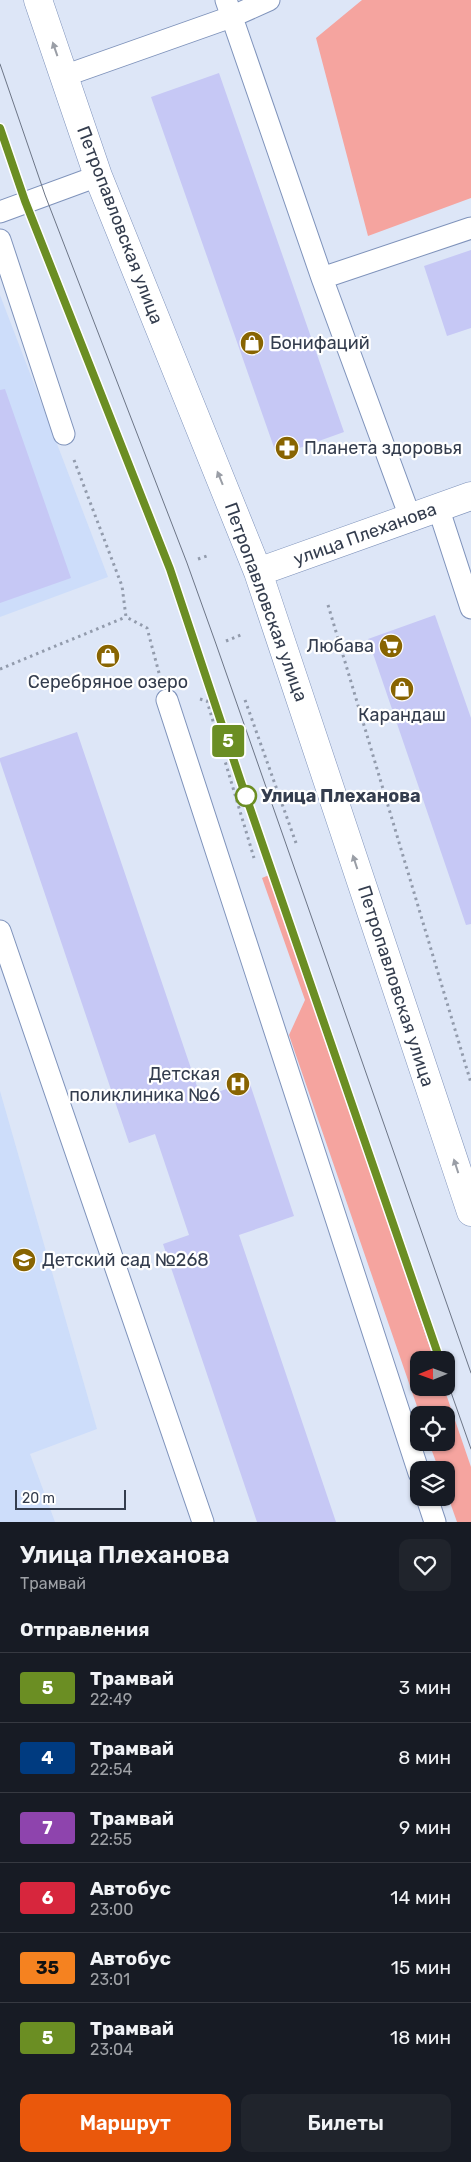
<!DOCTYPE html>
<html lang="ru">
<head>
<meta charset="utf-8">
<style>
	body { margin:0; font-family:Rubik,sans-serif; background:#20242c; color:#f1f3f6; height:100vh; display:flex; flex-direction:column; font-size:19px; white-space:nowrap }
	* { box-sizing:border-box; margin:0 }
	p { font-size:16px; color:#9ea1a6 }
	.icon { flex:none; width:28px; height:28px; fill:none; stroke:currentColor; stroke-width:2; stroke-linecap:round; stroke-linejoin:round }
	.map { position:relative; height:1522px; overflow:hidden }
	.sheet { display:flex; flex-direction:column; background:#171b24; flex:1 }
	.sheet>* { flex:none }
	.badge { padding:0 10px; border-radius:4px; font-size:18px; line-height:32px }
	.needle { width:32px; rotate:269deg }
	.controls { position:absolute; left:410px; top:1351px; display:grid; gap:10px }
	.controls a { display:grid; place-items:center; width:45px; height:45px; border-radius:10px; background:#171b24; box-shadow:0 1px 4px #0004; font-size:25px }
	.scale { position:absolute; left:15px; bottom:12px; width:111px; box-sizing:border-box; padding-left:5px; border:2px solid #343d4e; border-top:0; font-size:14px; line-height:18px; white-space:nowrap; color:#343d4e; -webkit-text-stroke:4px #fff; paint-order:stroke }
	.map>.badge { position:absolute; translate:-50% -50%; box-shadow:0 0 0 2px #fff }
	h2 { padding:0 20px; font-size:19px; line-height:45px }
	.round { display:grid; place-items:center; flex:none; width:52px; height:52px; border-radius:10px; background:#20242c }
	.headline { display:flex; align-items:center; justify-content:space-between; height:85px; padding:0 20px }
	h1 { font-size:24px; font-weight:600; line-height:38px }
	.action { display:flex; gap:10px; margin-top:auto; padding:10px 20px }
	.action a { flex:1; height:58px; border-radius:10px; background:#ea580c; color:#fff; font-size:20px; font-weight:600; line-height:58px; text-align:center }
	.action a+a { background:#20242c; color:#f1f3f6 }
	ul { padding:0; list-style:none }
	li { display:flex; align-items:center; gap:15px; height:70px; padding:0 20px; border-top:1px solid #363941 }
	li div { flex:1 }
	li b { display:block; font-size:19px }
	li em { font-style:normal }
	li .badge { min-width:55px; font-weight:700; text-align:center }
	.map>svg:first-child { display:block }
</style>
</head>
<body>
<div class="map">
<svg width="471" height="1522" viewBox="0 0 471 1522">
	<rect width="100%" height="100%" fill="#dde6f7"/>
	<path fill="#cdddfa" d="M0 295 108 577 0 617Z
		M0 1091 97 1429 30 1454 55 1522H0Z"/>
	<path fill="#f5a49f" d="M362 0H471V198L368 236 316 38Z
		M269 875 313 1000 434 1360H419V1388H444L471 1467V1522H457L446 1491V1470H439L429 1443 446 1442V1415H420L289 1035 305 1000 262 878Z"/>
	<path fill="#c6c8f5" d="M219 73 344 432 277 456 151 97Z
		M471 250V328L447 336 424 266Z
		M5 389 71 578 0 603V390Z
		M435 615 471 718V924L466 925 368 639Z
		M77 732 201 1098 249 1081 294 1216 239 1235 336 1522H257L163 1244 189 1235 155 1134 129 1143 0 761V758Z"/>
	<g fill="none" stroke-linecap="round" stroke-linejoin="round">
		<g stroke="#7f93bb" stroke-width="23">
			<path id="lane" d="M226 0 322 278 410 517
				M64 76 231 17 269 0
				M0 212 98 176
				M0 240 64 434
				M322 278 471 228
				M438 507 471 608
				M167 700 419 1473
				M0 931 203 1522
				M427 1498 435 1522"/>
		</g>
		<g stroke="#7f93bb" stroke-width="29">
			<path id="secondary" d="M38 0 98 176 258 572 471 1212
				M258 572 471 496"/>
		</g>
		<path stroke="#929bac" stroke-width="3" stroke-dasharray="2.5 4" stroke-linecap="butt" d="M74 460 122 586 126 617 147 628 159 673
			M198 559 210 555
			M328 605 471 1083
			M226 641 243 634
			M0 669 126 617
			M200 699 207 701 254 858
			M245 700 296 843"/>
		<use href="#lane" stroke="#fff" stroke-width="21"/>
		<use href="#secondary" stroke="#fff" stroke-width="28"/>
		<path stroke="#6c7586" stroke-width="1" d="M0 64 45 195 187 563 216 644 471 1373
			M0 128 25 201 171 569 235 764 440 1360
			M446 1378 471 1449"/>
	</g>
	<defs><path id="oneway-solid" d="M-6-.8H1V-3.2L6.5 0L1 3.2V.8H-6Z" transform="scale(1.25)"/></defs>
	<g fill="#9a9ea6">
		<use href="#oneway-solid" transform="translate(55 49) rotate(-109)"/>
		<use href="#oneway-solid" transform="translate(220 478) rotate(-112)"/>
		<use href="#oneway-solid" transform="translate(355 862) rotate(-108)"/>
		<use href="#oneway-solid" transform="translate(456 1166) rotate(-108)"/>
	</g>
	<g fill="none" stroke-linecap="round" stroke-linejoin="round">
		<g stroke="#fff" stroke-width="11">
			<path id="line" d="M0 128 25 201 170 569 241 782 440 1360"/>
		</g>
		<use href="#line" stroke="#6b8e23" stroke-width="8"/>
	</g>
	<defs>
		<g id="shop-disc" transform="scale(1.25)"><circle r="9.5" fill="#886401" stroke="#fff"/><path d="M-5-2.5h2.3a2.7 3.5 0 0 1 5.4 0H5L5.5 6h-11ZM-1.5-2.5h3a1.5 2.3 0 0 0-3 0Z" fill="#fff"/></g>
		<g id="pharmacy-disc" transform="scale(1.25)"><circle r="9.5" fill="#886401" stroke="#fff"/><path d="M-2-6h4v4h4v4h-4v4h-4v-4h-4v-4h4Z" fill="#fff"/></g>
		<g id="supermarket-disc" transform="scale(1.25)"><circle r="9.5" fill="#886401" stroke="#fff"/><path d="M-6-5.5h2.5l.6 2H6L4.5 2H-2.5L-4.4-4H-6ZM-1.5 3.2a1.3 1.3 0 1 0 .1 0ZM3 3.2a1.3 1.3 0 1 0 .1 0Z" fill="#fff"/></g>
		<g id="hospital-disc" transform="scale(1.25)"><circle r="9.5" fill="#886401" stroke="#fff"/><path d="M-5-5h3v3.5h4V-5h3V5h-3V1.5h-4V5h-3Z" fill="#fff"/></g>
		<g id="school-disc" transform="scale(1.25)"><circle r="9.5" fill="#886401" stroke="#fff"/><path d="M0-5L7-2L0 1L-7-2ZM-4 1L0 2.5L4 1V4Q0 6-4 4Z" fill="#fff"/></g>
	</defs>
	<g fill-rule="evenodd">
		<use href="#shop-disc" x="252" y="343"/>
		<use href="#pharmacy-disc" x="287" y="448"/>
		<use href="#supermarket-disc" x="391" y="646"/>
		<use href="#shop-disc" x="108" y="656"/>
		<use href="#shop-disc" x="402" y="689"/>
		<use href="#hospital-disc" x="238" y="1084"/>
		<use href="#school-disc" x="24" y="1260"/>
	</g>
	<circle fill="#fff" stroke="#6b8e23" stroke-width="2.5" cx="246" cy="796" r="10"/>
	<g text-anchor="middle" stroke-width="4.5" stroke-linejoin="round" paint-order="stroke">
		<g font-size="18" fill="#343d4e" stroke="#fff">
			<text transform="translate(120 225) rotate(69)" y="6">Петропавловская улица</text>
			<text transform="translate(365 534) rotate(-20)" y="6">улица Плеханова</text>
			<text transform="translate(266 602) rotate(70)" y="6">Петропавловская улица</text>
			<text transform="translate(396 986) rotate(72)" y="6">Петропавловская улица</text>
		</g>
		<g font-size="18" fill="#343d4e" stroke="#fff" text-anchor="start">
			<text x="270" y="349">Бонифаций</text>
			<text x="304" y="454">Планета здоровья</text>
			<text x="374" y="652" text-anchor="end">Любава</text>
			<text x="108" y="688" text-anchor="middle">Серебряное озеро</text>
			<text x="402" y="721" text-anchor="middle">Карандаш</text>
			<text x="220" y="1080" text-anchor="end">Детская<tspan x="220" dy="21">поликлиника №6</tspan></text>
			<text x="42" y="1266">Детский сад №268</text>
		</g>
		<g font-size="18" font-weight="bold" fill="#343d4e" stroke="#fff" text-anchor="start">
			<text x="261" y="802">Улица Плеханова</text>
		</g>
	</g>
</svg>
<div class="controls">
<a><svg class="needle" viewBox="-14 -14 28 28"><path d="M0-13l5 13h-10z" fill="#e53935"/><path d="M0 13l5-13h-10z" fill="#9ea1a6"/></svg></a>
<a><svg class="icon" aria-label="locate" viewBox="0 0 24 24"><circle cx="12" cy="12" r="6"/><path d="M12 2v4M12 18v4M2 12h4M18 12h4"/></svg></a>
<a><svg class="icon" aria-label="layers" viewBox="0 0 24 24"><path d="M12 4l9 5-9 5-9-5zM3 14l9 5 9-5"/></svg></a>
</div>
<div class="scale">20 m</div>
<b class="badge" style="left:228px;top:741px;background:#6b8e23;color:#fff">5</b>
</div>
<section class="sheet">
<div class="headline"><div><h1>Улица Плеханова</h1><p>Трамвай</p></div><a class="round"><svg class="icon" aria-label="heart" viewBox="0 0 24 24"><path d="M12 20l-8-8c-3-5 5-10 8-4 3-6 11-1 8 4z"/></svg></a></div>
<h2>Отправления</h2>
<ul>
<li><span class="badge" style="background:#6b8e23;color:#fff">5</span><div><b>Трамвай</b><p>22:49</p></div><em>3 мин</em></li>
<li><span class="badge" style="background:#003b80;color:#fff">4</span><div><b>Трамвай</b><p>22:54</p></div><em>8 мин</em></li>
<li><span class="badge" style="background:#8e44ad;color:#fff">7</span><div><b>Трамвай</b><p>22:55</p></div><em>9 мин</em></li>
<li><span class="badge" style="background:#d7263d;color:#fff">6</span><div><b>Автобус</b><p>23:00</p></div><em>14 мин</em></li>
<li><span class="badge" style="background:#f58220;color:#111">35</span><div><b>Автобус</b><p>23:01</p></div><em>15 мин</em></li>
<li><span class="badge" style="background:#6b8e23;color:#fff">5</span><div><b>Трамвай</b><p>23:04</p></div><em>18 мин</em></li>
</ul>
<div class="action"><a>Маршрут</a><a>Билеты</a></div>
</section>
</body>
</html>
